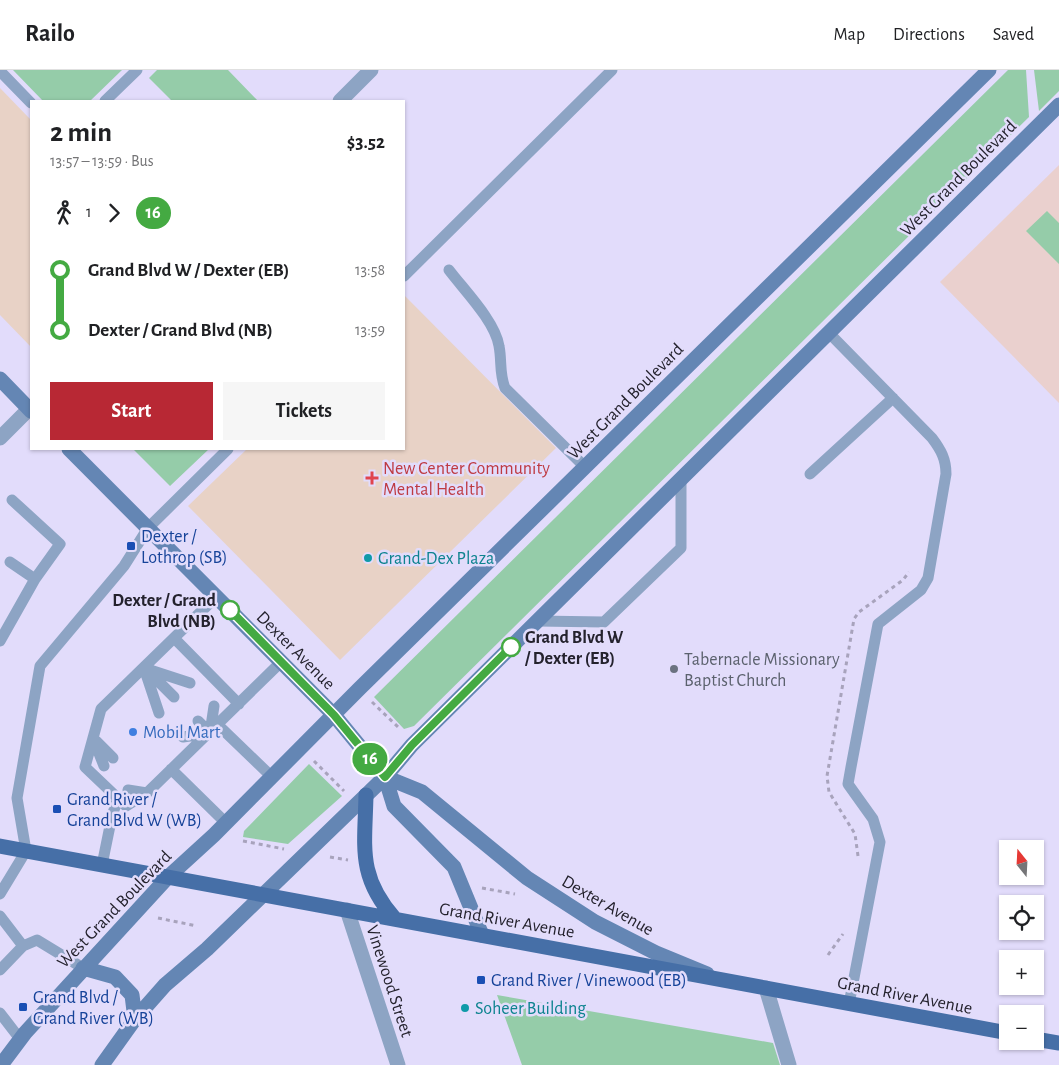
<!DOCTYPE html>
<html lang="en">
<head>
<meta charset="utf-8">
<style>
	body { margin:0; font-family:"Alegreya Sans",sans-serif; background:#f6f6f6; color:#202124; height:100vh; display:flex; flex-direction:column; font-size:19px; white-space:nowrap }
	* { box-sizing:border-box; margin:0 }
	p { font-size:16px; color:#757577 }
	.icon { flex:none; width:28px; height:28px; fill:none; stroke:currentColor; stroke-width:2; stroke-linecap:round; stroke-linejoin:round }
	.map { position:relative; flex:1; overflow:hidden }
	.panel { position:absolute; left:30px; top:30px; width:375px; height:350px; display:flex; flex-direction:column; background:#fff; border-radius:0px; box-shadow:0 1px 4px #0004 }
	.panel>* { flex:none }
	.badge { padding:0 10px; border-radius:16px; font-size:18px; line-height:32px }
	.needle { width:32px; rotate:342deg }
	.fabs { position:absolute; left:999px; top:770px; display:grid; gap:10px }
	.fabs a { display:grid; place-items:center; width:45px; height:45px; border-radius:0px; background:#fff; box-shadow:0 1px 4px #0004; font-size:25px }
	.map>.badge { position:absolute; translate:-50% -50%; box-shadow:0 0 0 2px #fff }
	.legs { display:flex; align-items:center; gap:8px; height:55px; padding:0 20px; font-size:16px }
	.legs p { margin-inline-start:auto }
	.overview { display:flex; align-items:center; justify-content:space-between; height:85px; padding:0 20px }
	h1 { font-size:28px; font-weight:700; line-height:38px }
	.cta { display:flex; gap:10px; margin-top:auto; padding:10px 20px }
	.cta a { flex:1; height:58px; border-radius:0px; background:#b82834; color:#fff; font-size:20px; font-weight:700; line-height:58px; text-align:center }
	.cta a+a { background:#f6f6f6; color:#202124 }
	ul { padding:0 20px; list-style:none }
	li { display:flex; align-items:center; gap:18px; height:60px; font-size:19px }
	li i { display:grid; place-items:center; width:8px; height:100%; margin:0 6px; background:currentColor }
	li i::after { content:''; width:12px; height:12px; margin:-6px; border:4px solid; border-radius:50%; background:#fff }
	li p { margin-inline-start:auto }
	li:first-child i { background:linear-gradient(#0000 50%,currentColor 0) }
	li:last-child i { background:linear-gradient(currentColor 50%,#0000 0) }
	header { display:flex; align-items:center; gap:30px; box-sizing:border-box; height:70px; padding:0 25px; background:#fff; border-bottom:1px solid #e0e0e0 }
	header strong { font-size:24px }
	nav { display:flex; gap:28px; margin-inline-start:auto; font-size:18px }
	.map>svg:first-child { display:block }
</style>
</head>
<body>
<header>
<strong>Railo</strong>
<nav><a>Map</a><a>Directions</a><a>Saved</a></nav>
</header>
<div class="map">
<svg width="1059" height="995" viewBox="0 0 1059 995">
	<rect width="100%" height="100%" fill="#e2dcfb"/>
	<path fill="#ead0ce" d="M1059 95V333L940 212Z"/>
	<path fill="#e8d2c6" d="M0 18 31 50V277L0 245Z
		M404 225 556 378 340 590 188 436 247 379H404Z"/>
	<path fill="#95cca9" d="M13 0H122L90 31H43Z
		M157 0H228L258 31H172L149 8Z
		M1008 0H1026L1029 47 414 656 404 659 374 627Z
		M1034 0H1059V21L1039 41Z
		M1047 141 1059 153V194L1026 161Z
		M133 379H209L170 416Z
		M309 694 342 726 288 774 243 767 244 761Z
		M497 925 773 973 780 995H522Z"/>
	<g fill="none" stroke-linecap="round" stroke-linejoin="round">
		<path stroke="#a8a3bc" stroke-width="3" stroke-dasharray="4 4" stroke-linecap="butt" d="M372 632 398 657
			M314 691 344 721
			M243 771 284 779
			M858 786 855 764 829 722 827 706 854 549 859 542 903 510 909 502
			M330 787 348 790
			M482 818 515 824
			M158 848 197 856
			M828 885 843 864"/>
		<path stroke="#8da4c4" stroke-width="11" d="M0 1 31 33
			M105 31 137 0
			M449 200C464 220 495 251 499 276 502 291 499 303 505 318L585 397
			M404 206 612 0
			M829 263 932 368C941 380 946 389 946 404L928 508 921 520 878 554 851 697 848 714 873 749 880 772 849 934
			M810 404 893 328
			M12 430 60 474 35 509
			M216 527 101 639 85 697 126 736 147 723 281 592
			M537 551 604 552 681 478V409
			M174 568 239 634
			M0 571 35 509 10 492
			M144 598 190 613
			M144 598 159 643
			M148 601 174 627
			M198 651 210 663
			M218 655 272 707
			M210 663 214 636
			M183 667 210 663
			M93 668 104 696
			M96 671 113 688
			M171 699 226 753
			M128 720 147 723
			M102 795 112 746 118 728
			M0 824 26 781 17 728 40 596 124 496 148 458 228 379
			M0 846 23 876
			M0 900 23 876 37 870 83 898
			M0 943 20 969"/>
		<path stroke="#8da4c4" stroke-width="15" d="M340 31 371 0
			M0 368 31 337
			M347 840 398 995
			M766 918 789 995"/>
		<path stroke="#6486b4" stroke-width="15" d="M0 309 31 341
			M69 379 334 645 385 707 394 736 454 797 482 865
			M385 707 422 722 527 808 595 852 656 883 707 904
			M83 898 115 907 132 925 135 949
			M1 995 25 963 168 807 214 765 359 619 989 0
			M102 995 135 949 165 915 207 879 385 707 412 675 1059 35"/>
		<path stroke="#466fa7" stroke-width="15" d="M366 725C365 777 357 806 395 849
			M0 776 1008 963
			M1035 969 1059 973"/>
	</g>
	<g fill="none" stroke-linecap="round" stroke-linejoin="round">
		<g stroke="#fff" stroke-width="11">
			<path id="line-1" d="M230 540 334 645 385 707 412 675 511 577"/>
		</g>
		<use href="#line-1" stroke="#44aa42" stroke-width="8"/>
	</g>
	<path fill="#e0444e" stroke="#e2dcfb" stroke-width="2" d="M369.5 400.5h5v5h5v5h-5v5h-5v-5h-5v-5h5z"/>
	<g fill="#1a4fb4" stroke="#e2dcfb" stroke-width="2">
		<rect x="126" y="471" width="10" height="10" rx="2.5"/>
		<rect x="52" y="734" width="10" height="10" rx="2.5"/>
		<rect x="476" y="905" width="10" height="10" rx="2.5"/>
		<rect x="18" y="932" width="10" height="10" rx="2.5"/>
	</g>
	<g fill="#0f9aa8" stroke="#e2dcfb" stroke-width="2">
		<circle cx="368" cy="488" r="5"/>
		<circle cx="465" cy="938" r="5"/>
	</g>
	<g fill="#fff" stroke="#44aa42" stroke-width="2.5">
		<circle cx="230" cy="540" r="9"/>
		<circle cx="511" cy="577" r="9"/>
	</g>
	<circle fill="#6b7280" stroke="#e2dcfb" stroke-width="2" cx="674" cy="599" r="5"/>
	<circle fill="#3f7fe0" stroke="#e2dcfb" stroke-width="2" cx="133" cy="662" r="5"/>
	<g text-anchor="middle" stroke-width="5" stroke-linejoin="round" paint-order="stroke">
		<g font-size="18" fill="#24222d" stroke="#e2dcfb">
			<text transform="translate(958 108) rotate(-45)" y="6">West Grand Boulevard</text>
			<text transform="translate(625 331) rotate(-45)" y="6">West Grand Boulevard</text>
			<text transform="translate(296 580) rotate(45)" y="6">Dexter Avenue</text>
			<text transform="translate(608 835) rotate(30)" y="6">Dexter Avenue</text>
			<text transform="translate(114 839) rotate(-46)" y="6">West Grand Boulevard</text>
			<text transform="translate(507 850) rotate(10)" y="6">Grand River Avenue</text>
			<text transform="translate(390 911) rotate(72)" y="6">Vinewood Street</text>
			<text transform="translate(905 925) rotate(11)" y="6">Grand River Avenue</text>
		</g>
		<g font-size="18" fill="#be3a42" stroke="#e2dcfb" text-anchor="start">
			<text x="383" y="404">New Center Community<tspan x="383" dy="21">Mental Health</tspan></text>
		</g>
		<g font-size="18" fill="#164399" stroke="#e2dcfb" text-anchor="start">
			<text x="141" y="472">Dexter /<tspan x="141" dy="21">Lothrop (SB)</tspan></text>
			<text x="67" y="735">Grand River /<tspan x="67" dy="21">Grand Blvd W (WB)</tspan></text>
			<text x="491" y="916">Grand River / Vinewood (EB)</text>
			<text x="33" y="933">Grand Blvd /<tspan x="33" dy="21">Grand River (WB)</tspan></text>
		</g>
		<g font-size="18" fill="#0d838f" stroke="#e2dcfb" text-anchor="start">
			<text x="378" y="494">Grand-Dex Plaza</text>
			<text x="475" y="944">Soheer Building</text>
		</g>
		<g font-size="18" font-weight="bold" fill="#24222d" stroke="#e2dcfb" text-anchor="end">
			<text x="216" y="536">Dexter / Grand<tspan x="216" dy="21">Blvd (NB)</tspan></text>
			<text x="525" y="573" text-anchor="start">Grand Blvd W<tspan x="525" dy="21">/ Dexter (EB)</tspan></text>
		</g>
		<g font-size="18" fill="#5b616d" stroke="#e2dcfb" text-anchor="start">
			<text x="684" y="595">Tabernacle Missionary<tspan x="684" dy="21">Baptist Church</tspan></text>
		</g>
		<g font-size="18" fill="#366cbe" stroke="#e2dcfb" text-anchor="start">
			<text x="143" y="668">Mobil Mart</text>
		</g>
	</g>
</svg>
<div class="fabs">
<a><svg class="needle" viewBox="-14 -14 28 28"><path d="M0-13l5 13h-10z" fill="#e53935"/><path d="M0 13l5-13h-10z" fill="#757577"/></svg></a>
<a><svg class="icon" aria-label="locate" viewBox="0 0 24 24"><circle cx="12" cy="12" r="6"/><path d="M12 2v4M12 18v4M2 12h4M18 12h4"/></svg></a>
<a>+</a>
<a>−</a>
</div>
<b class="badge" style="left:370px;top:689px;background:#44aa42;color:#fff">16</b>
<section class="panel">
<div class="overview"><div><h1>2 min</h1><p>13:57 – 13:59 · Bus</p></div><b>$3.52</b></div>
<div class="legs"><svg class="icon" aria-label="walk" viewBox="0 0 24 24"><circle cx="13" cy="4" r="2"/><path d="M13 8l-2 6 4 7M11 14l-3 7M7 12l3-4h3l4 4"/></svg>1<svg class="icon" aria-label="forward" viewBox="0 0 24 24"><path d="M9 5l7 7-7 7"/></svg><b class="badge" style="background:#44aa42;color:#fff">16</b></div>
<ul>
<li><i style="color:#44aa42"></i><b>Grand Blvd W / Dexter (EB)</b><p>13:58</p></li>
<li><i style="color:#44aa42"></i><b>Dexter / Grand Blvd (NB)</b><p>13:59</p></li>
</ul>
<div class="cta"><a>Start</a><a>Tickets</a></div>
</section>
</div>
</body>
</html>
